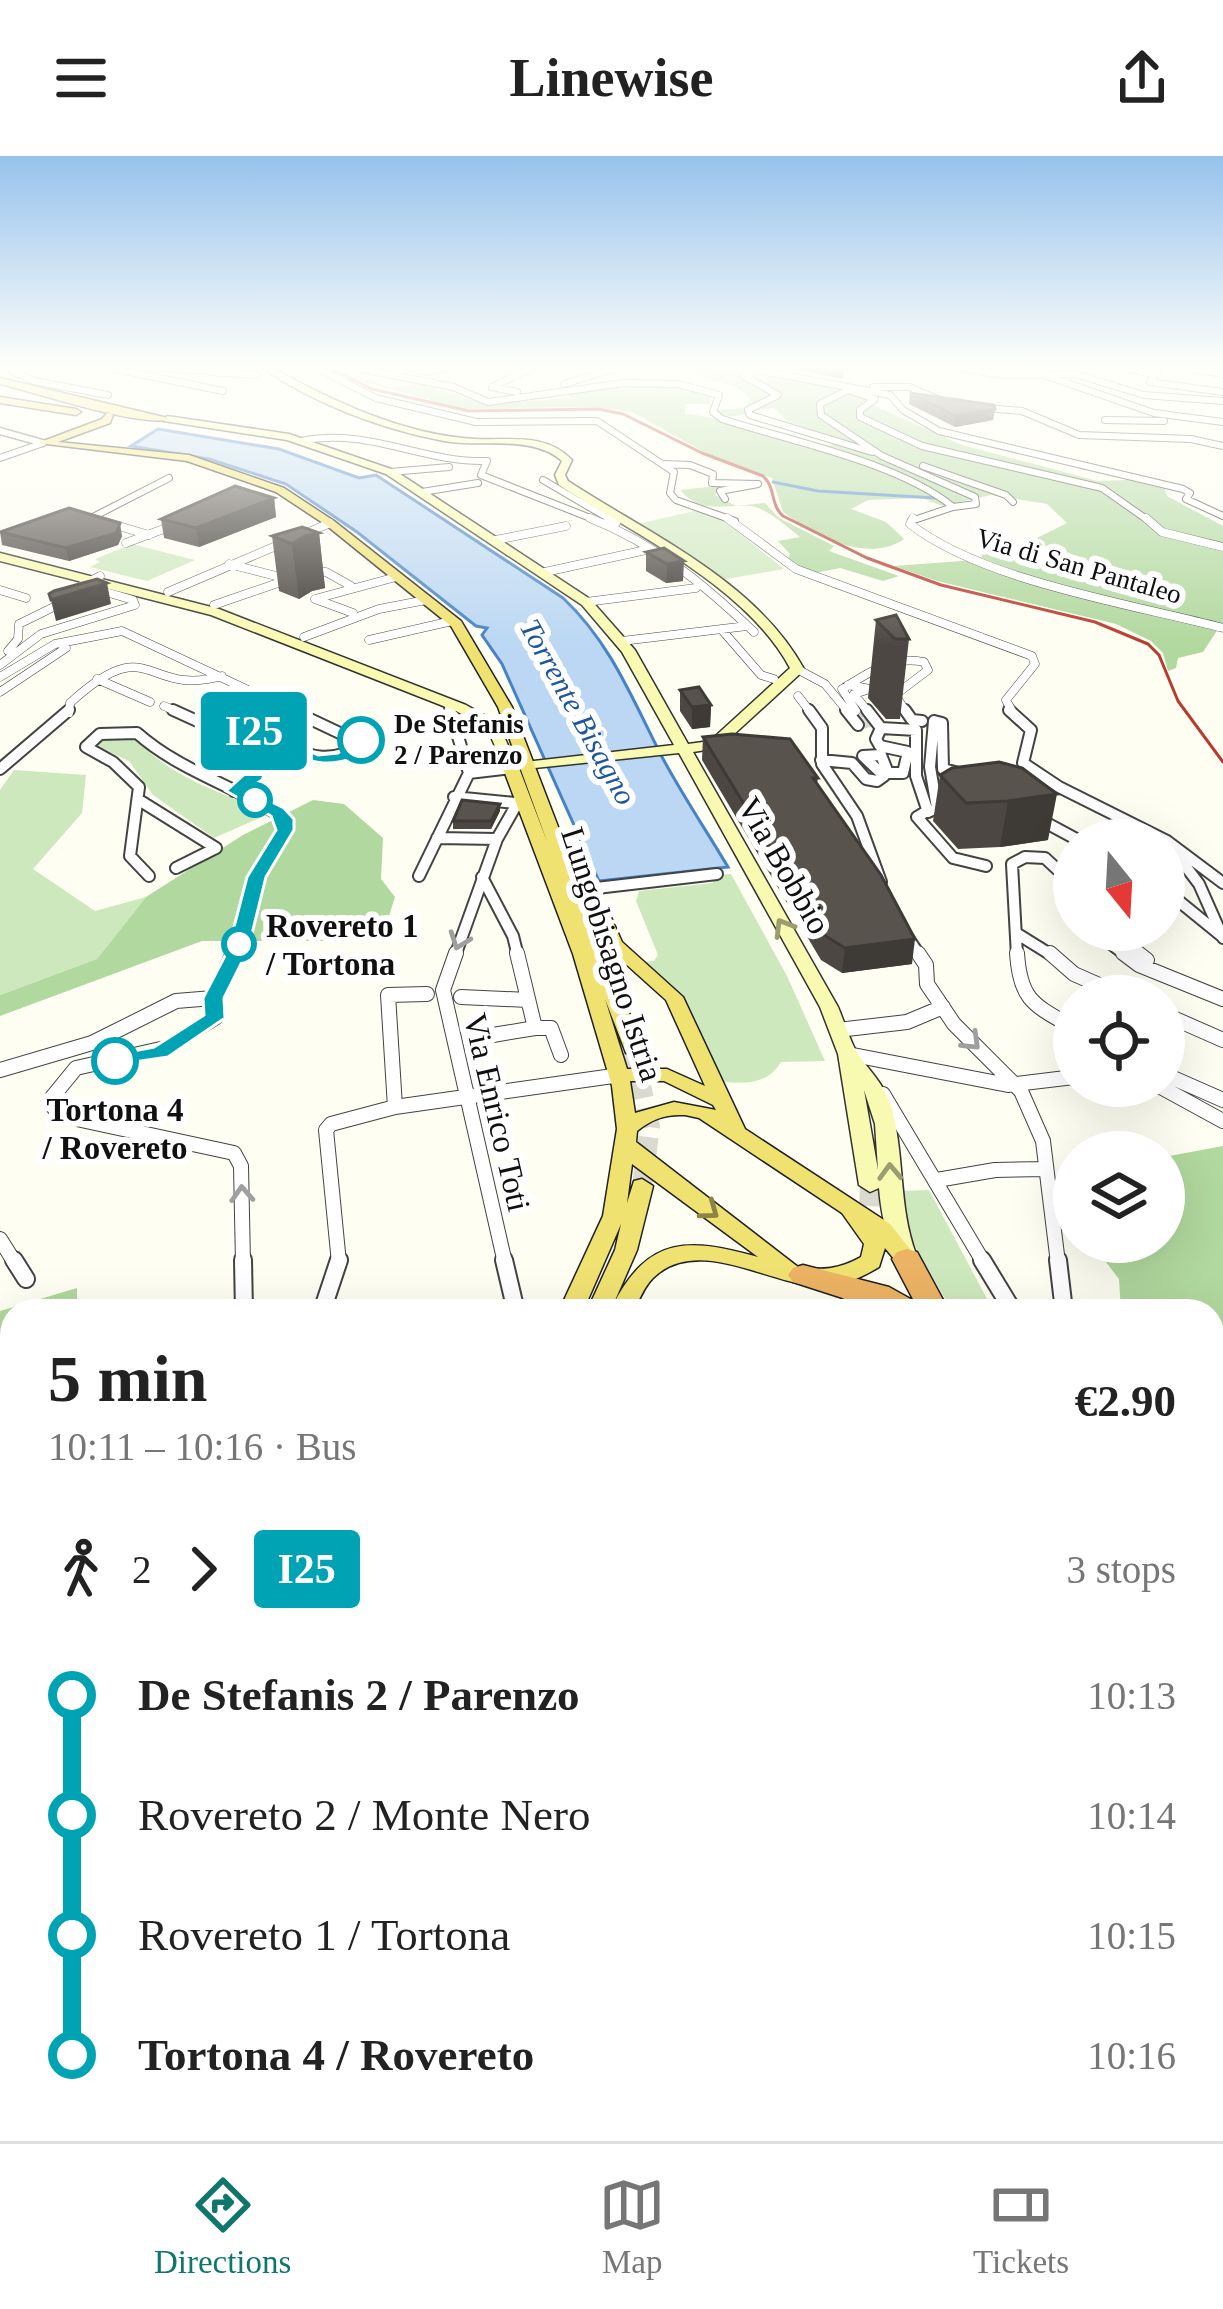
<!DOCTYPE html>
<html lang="en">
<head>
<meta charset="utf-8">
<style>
	body { margin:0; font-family:Georgia,serif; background:#f6f6f6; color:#222; height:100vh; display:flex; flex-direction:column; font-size:45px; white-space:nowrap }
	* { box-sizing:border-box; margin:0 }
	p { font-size:39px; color:#767676 }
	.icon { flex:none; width:66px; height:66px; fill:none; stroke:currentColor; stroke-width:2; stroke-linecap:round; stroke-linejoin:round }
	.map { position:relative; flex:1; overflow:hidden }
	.drawer { position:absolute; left:0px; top:1143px; width:1224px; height:843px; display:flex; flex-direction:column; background:#fff; border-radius:36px 36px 0 0; box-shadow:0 12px 48px #0002 }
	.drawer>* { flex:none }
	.badge { padding:0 24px; border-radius:9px; font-size:42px; line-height:78px }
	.needle { width:78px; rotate:162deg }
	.tools { position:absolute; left:1053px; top:663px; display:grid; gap:24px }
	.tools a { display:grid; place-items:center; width:132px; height:132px; border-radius:50%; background:#fff; box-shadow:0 12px 48px #0002; font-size:60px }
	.map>.badge { position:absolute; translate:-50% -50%; box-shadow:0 0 0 6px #fff }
	.legs { display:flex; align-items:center; gap:18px; height:132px; padding:0 48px; font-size:39px }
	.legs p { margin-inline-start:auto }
	.summary { display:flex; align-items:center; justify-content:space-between; height:204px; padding:0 48px }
	h1 { font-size:66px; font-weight:800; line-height:90px }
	ul { padding:0 48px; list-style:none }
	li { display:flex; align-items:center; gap:42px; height:120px; font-size:45px }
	li i { display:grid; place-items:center; width:18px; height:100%; margin:0 15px; background:currentColor }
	li i::after { content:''; width:30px; height:30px; margin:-15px; border:9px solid; border-radius:50%; background:#fff }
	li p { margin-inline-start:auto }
	li:first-child i { background:linear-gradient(#0000 50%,currentColor 0) }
	li:last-child i { background:linear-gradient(currentColor 50%,#0000 0) }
	header { display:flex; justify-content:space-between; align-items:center; height:156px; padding:0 48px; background:#fff; font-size:54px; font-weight:800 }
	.tab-bar { display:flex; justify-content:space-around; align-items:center; height:168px; border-top:3px solid #e0e0e0; background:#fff; font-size:33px; color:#767676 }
	.tab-bar a { display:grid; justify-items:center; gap:6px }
	.tab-bar .current { color:#0f766e }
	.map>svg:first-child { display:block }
</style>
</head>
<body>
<header><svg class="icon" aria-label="menu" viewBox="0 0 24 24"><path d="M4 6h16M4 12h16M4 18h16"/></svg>Linewise<svg class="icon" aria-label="share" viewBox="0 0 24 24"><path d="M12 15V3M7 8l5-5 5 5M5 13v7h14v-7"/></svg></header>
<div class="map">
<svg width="1223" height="1985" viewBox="0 0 1223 1985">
	<rect width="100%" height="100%" fill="#fefef3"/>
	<path fill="#cee8be" d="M694 355 724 365 784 413 720 424 638 368Z
		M132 388 195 404 147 425 90 411 100 406 95 403Z
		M136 581C167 622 226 638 271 657L214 682 153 639 129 605 94 589 103 583Z
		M14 614 86 619 82 657 33 713 95 755 146 741 97 803 0 839V634Z
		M731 718 787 820 825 905 781 906C767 930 741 928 717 925L691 863 641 806 654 805 658 799 636 745 639 735 713 727 711 719Z
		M929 1034 993 1154 952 1155 911 1083 898 1035Z"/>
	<path fill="#b1d89e" d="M690 212C752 212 810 227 870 242L875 250 962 289 1098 325 1128 324 1165 333 1167 340 1223 370V471L1027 419 982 402 981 396 1027 387 1067 367 1047 348 991 339 942 350 922 342 868 344 851 353 886 366 904 383C868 408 814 380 783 356L772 322 711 300 632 256 593 251 464 253 356 224 370 223 389 232 420 228 486 248 571 242 568 237C604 234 682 220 711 240L710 248H685V258C740 261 788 302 845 286L787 265 774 252C756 252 737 264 721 260L717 254 744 252 750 245C739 222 707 230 690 212Z
		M727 329 737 332 717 335 715 339 736 350 765 347 779 362 834 390 829 395 899 420 883 425 840 412 815 417 787 404 790 398 778 385 800 381C787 371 767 352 751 350 723 348 702 359 680 334Z
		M975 404 1028 423 1218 473 1203 496 1178 502 1176 512 1168 515 1163 497 1151 485 1116 468 937 425 894 410Z
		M313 644 344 648 383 682 381 723 395 741 381 785H202L0 860V839L97 803 146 741 243 679Z
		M1223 990V1289L1212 1284V1155H1121L1119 1123 1099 1097 1096 1086H1164V1001Z
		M77 1132V1155H12V1415L0 1428V1155Z"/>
	<path fill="#d4e0c4" d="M1223 1578V1985H67L84 1974H1212V1587Z"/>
	<path fill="#bbd7f3" stroke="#4682c6" stroke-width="3" d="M158 273 279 293 359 322 376 319 563 442C610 486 632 542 661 599 681 637 706 674 728 711L599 725 502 508 482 479 487 472 476 470 357 376 286 328 209 303 131 290Z
		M12 1630V1892L0 1900V1637Z"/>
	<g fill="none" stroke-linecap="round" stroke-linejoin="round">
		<path stroke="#4682c6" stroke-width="3" d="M773 326 818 335 935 342"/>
		<path stroke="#4682c6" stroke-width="6" d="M1212 1319H1223"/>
		<path stroke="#dadad1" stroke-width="10" stroke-dasharray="10 4.5" stroke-linecap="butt" d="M856 555 870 566 858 569"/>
		<path stroke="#dadad1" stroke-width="20" stroke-dasharray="20 10" stroke-linecap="butt" d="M868 1080 870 1029"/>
		<path stroke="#dadad1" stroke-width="20" stroke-dasharray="20 10" stroke-linecap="butt" d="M633 893 650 971 642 1030"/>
		<path stroke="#dadad1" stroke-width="33" stroke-dasharray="33 16" stroke-linecap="butt" d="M1212 1380 1223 1381"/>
		<g stroke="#434343" stroke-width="8">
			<path id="minor-far5" d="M110 212 223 235
				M157 212 211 215 177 212
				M317 212 376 242 476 266 597 265 674 316 670 337 676 344 735 365
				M357 212 453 231 488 246 624 227 678 228 719 239 713 256 722 263C790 285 900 307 953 351L976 348 975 341 882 300 821 259 820 248 848 234 875 243 860 254V261L922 290 1102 332 1149 365
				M410 212 427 216 444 212
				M746 212 890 239 903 254 939 275 1183 333 1190 337 1186 343 1223 360
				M962 212 995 218
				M995 212 1000 219H1044
				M1125 212 1153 218
				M1160 212 1150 226 1223 236
				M1186 212 1223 218
				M12 215 34 225 108 239
				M211 216 256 219
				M751 218 744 220 778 239 748 254 750 259 872 296
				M564 228 617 212
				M873 231H909L949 248
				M517 236 492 231 532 212
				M1223 245 1144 239 1075 218 1044 219 1154 257 1223 266
				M977 251 1022 255 1079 279 1191 283 1223 290
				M1105 264 1164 265
				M302 285C367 271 423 307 487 305L481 319 598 365
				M0 302 43 287
				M664 308 690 309 713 318 712 327 758 328 720 335 725 343
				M923 310 1006 339 1013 346
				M390 316 449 311
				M543 324 613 365
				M422 336 478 327
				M91 362 169 322
				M911 365 953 351"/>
		</g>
		<g stroke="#434343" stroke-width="9">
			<path id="minor-far4" d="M590 362C655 388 704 428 754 476
				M608 362 616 367
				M727 362 796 413 1032 500 1035 508 1006 544 1013 557
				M913 362 910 368C983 425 1131 448 1223 472
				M1146 362 1162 376 1223 391
				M102 365 149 379
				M496 384 566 370
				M126 387 177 368
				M229 408 288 423
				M545 416 646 394
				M0 434 26 442
				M168 436 330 367
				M315 443 396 421
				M315 443 353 457
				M586 446 696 432
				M214 449 313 415 326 416 351 430
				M721 473 761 519 774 523
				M304 481 379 453 426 444
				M369 484 452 465
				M622 485 747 470
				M8 495 18 483 19 468 68 444
				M0 509 41 478 135 449 133 444 82 429 100 420
				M797 513 825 528 849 557
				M0 521 55 488 122 475 297 557
				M97 523 150 546
				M848 529 870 533 854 538 869 557
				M0 536 66 492
				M798 540 811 557
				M448 547 451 557
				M164 550 180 557
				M856 555 842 533C869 517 891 499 924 506L928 514 895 539 907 557
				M69 557 70 547C152 472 144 542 222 520"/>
		</g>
		<g stroke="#434343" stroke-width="14">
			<path id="minor-far3" d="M173 554 228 579
				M809 554 822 572V608L857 660 881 726
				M846 554 858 569
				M867 554 881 572
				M905 554 912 564 922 565
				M1009 554 1031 574 1023 607 1059 631 1167 685 1223 727
				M881 572 916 574V620L928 656 937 652 930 611 934 565 942 567 943 613 959 617
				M228 579C284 572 309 624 363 588L291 554
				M228 579 223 584 225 592 259 612 256 620 234 635
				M821 604 852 607 866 623 877 625 884 620 863 600 881 599 888 617H903L908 596 880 590 876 583 881 572
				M0 613 69 554
				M469 617 511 612
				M454 641 515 647
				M139 644 216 692 176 712
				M927 655 917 661 953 702 986 710
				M1039 663 1078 684
				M437 682 497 683
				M1180 703 1199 728 1223 782
				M149 720 130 700 139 631 113 606 86 591 100 578 137 577C181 616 237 630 285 663L282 678 256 723 232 800
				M419 720 469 617 450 554
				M482 721 513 780 518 800
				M588 733 717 718
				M1164 733 1223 781
				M1092 774 1127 800
				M1016 777 1053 800
				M906 779 920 800
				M1140 782 1130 791 1142 800
				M455 800 497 683 522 639
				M1017 800 1012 708 1025 701 1045 702 1060 716 1074 748"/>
		</g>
		<g stroke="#434343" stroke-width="16">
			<path id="minor-far2" d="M456 797 443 834 505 1107
				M517 797 535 872H551L561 899
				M918 797 926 809 927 828 954 868 1021 935 1043 985 1058 1107
				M1017 797C1020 845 1034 849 1074 872
				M1050 797 1074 818 1124 840
				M1123 797 1139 809 1223 843
				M1138 797 1147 804
				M461 841 528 844
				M213 842 233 797
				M213 842 215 862 165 892 76 912 49 945 57 956 72 962 234 997 241 1010 243 1107
				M1164 858 1223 884
				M838 874 907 866 943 851
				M487 880 535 872
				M848 898 1008 929 1074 921
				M0 914 92 887 176 845 213 842
				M1164 918 1223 944
				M1159 930 1223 965
				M883 938 984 1107
				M395 951 388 839 427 838
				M937 1024 995 1014 1046 1013
				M0 1083 15 1107
				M339 1107 326 974 331 968 395 951 620 919"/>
		</g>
		<g stroke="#434343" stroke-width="20">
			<path id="minor-far1" d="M14 1104 26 1123
				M243 1104 244 1155
				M504 1104 516 1155
				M982 1104 1013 1155
				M1058 1104 1064 1155
				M322 1155 339 1104"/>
		</g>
		<g stroke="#434343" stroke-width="24">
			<path id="minor" d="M1212 1573 1223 1565"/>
		</g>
		<g stroke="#434343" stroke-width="3">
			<path id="tertiary" d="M0 272 46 285 47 287 43 290 0 278Z"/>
		</g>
		<g stroke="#323232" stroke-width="3">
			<path id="secondary" d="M262 212H273C334 246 404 279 475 283 510 285 545 276 572 304L565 319 568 325C649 378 756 425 804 513L802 516 719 592 693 596 838 851C844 865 849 882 856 895 868 914 884 927 891 950 905 999 898 1050 916 1098L913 1104H897C886 1081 881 1057 879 1032L870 1036 859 1029 838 898 820 851 679 597 506 615 487 572 456 555 211 459 0 405V397L219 453 466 549 498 567 516 607 674 589 622 496 582 449 386 318 287 284 164 265 167 260 289 278 394 314 590 443 635 494 688 588 710 585 790 512C747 431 634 378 559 329L555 319 562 305C532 278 481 292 444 285 381 273 315 248 262 212ZM864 934 875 968 878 1014Z
				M850 1141 858 1143 862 1149 860 1155H836L842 1143Z
				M12 1913V1951L0 1956V1918Z"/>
		</g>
		<g stroke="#212121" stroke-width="3">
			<path id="primary" d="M0 222 172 263C140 272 38 237 0 228Z
				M0 241 76 253 81 256 76 259 0 247Z
				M108 256 113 259 110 267 58 286 189 299 284 332 334 365 461 465 512 551 575 715H584L602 741 622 786 683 841 745 973 890 1068 918 1103 915 1109H899L885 1092 879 1111C859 1123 841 1131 817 1130 766 1127 697 1079 653 1122 644 1131 639 1144 634 1155H587L615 1094 621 1068 583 1155H559L603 1060 617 973 612 930 573 798 503 612 506 609 519 612 548 688 498 551 451 470 326 369 276 336 187 305 38 287 102 263ZM586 745 608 792 666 844 705 930 667 913H627L605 843 626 897H640L643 893ZM630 925H664L713 949 716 954 674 946 635 957ZM685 959 699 962 842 1057 864 1088 861 1101C839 1113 823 1115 798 1111L636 986 637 975C652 963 665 958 685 959ZM632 1008 758 1101C689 1082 649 1079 613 1149L637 1094 653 1030 642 1023 634 1025 627 1047Z
				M12 1574V1604L0 1609V1579Z"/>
		</g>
		<g stroke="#212121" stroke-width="3">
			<path id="motorway" d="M907 1093 917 1096 949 1155H883L793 1126 788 1119 793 1112 803 1109 889 1131 914 1145 892 1103 897 1096Z"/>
		</g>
		<use href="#minor-far5" stroke="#fff" stroke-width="6"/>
		<use href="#minor-far4" stroke="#fff" stroke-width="8"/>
		<use href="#minor-far3" stroke="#fff" stroke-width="10"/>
		<use href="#minor-far2" stroke="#fff" stroke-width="14"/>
		<use href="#minor-far1" stroke="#fff" stroke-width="16"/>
		<use href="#minor" stroke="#fff" stroke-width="21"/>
		<use href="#tertiary" fill="#fff" fill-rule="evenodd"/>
		<use href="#secondary" fill="#f9fab2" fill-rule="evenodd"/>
		<use href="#primary" fill="#f0e271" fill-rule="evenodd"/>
		<use href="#motorway" fill="#ecb364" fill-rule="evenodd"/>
		<path stroke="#b93a2f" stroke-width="3" d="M330 212 372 233 469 255 598 253 623 258 702 297 763 320C776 331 770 349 783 360L867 402 941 429 1095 466 1148 488 1159 499 1178 545 1223 606"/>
	</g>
	<path fill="#4c4742" d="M800 212H844L843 223 799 214Z
		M910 237 995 253 993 264 955 271 909 248Z
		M274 342 276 361 199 391 164 382 161 363Z
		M0 376 122 380 118 389 69 405 2 389Z
		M319 377 325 432 312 435 299 443 279 435 272 380Z
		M664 392 683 425 666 427 646 415V396Z
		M876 464 909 483 900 563H886L868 542Z
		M680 534 711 549 710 571 692 573 680 555Z
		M703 581 818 622 817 628 912 808 842 817 821 804 702 604Z
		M999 606 1048 684 1000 691 958 693 933 665 940 619Z
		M500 648V655L491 673H453V665Z
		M862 1974H961L970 1985H870Z"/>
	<path fill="#3e3a36" d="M995 253 993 264 955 271 956 260Z
		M274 342 276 361 199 391 196 372Z
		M120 367 122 380 118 389 69 405 66 392Z
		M319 377 325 432 312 435 299 443 292 388 305 380Z
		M684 405 683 425 666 427 667 408Z
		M107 427 111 448 56 465 51 444Z
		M711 549 710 571 692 573V551Z
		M1057 638 1048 684 1000 691 1008 645Z
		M500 648V655L491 673V665Z
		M915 783 912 808 842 817 845 792Z
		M304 1974H339L326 1983 327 1985H288Z"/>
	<path fill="#58534d" stroke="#3e3a36" stroke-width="3" d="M910 237 994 249 995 253 956 260Z
		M235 330 274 342 196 372 161 363Z
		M69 352 120 367 116 377 66 392 0 376Z
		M302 371 319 377 305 380 292 388 272 380Z
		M664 392 684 405 667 408 646 396Z
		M97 423 107 427 51 444 49 438 54 435Z
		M896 459 909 483H895L876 464Z
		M699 531 711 549 692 551 680 534Z
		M732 578 790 583 818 622H813L881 719 915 783 845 792 824 779 703 581Z
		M999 606 1022 612 1057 638 1008 645 966 647 940 619 952 612Z
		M462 644 500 648 491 665H453Z
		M21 1974H304L288 1985H4Z
		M893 1974H961L970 1985H901Z"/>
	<defs><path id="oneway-chevron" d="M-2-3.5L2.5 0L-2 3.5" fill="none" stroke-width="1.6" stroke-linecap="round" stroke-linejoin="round" transform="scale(3)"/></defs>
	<g stroke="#9c9c71">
		<use href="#oneway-chevron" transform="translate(783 771) rotate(-121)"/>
		<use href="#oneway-chevron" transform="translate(890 1016) rotate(-92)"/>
	</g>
	<g stroke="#9f9f9f">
		<use href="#oneway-chevron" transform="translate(459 785) rotate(110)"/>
		<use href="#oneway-chevron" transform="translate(972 886) rotate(44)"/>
		<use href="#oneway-chevron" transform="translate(242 1038) rotate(-93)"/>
	</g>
	<use stroke="#8b8445" href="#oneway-chevron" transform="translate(710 1055) rotate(36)"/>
	<linearGradient id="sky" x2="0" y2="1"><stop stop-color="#96c2ec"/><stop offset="0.43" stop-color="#fffffa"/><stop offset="1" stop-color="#fffffa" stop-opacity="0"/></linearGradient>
	<rect width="1223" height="490" fill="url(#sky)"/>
	<path fill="#00a3b4" stroke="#fff" stroke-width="3" d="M258 570 318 599 338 597 361 579 369 584V592C329 623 295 600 256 580L232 586 267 612 262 624 247 634 284 652 294 663V674L266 721 248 794 224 842 225 862 168 901 107 910V900L154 891 204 859 203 842 228 794 247 721 276 674 271 660 226 635 250 613 219 595 215 584Z"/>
	<g fill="#fff" stroke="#00a3b4" stroke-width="6">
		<circle cx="361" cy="584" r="21"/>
		<circle cx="255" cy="644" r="15"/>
		<circle cx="239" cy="788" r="15"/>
		<circle cx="115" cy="905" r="21"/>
	</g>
	<g text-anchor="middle" stroke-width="12" stroke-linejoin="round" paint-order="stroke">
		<g font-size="27" fill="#101010" stroke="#fff">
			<text transform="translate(1079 410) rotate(16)" y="9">Via di San Pantaleo</text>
		</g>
		<g font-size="27" font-weight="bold" fill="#101010" stroke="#fff" text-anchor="start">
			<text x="394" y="577">De Stefanis<tspan x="394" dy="31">2 / Parenzo</tspan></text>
		</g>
		<g font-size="30" font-style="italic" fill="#1f559c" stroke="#fff">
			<text transform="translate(578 556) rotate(61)" y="10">Torrente Bisagno</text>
		</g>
		<g font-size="33" fill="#101010" stroke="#fff">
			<text transform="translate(785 709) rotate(60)" y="12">Via Bobbio</text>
			<text transform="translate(613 798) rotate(72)" y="12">Lungobisagno Istria</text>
			<text transform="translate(498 956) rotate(77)" y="12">Via Enrico Toti</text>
		</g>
		<g font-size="33" font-weight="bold" fill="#101010" stroke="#fff" text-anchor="start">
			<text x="266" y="781">Rovereto 1<tspan x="266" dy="38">/ Tortona</tspan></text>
			<text x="115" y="965" text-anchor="middle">Tortona 4<tspan x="115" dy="38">/ Rovereto</tspan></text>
		</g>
	</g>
</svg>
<div class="tools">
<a><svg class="needle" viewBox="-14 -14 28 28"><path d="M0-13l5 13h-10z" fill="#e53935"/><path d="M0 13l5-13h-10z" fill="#767676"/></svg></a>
<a><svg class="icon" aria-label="locate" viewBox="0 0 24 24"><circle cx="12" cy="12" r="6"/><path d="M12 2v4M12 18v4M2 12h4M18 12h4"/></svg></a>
<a><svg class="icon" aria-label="layers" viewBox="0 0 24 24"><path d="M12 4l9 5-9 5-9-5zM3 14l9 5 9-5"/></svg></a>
</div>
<b class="badge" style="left:254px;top:575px;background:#00a3b4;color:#fff">I25</b>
<section class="drawer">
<div class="summary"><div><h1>5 min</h1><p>10:11 – 10:16 · Bus</p></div><b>€2.90</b></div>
<div class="legs"><svg class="icon" aria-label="walk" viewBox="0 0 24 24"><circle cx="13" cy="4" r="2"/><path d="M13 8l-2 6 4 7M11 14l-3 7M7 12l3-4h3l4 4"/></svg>2<svg class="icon" aria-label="forward" viewBox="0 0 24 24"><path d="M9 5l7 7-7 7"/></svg><b class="badge" style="background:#00a3b4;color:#fff">I25</b><p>3 stops</p></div>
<ul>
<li><i style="color:#00a3b4"></i><b>De Stefanis 2 / Parenzo</b><p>10:13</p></li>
<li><i style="color:#00a3b4"></i><span>Rovereto 2 / Monte Nero</span><p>10:14</p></li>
<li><i style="color:#00a3b4"></i><span>Rovereto 1 / Tortona</span><p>10:15</p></li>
<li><i style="color:#00a3b4"></i><b>Tortona 4 / Rovereto</b><p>10:16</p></li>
</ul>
</section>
</div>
<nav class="tab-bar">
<a class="current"><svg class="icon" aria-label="directions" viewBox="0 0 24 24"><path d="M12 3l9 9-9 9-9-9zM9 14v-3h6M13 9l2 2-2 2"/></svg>Directions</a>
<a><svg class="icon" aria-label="map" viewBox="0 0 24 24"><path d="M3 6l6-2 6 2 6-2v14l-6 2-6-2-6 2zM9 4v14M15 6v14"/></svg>Map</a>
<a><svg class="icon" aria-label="tickets" viewBox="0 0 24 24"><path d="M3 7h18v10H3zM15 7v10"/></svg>Tickets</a>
</nav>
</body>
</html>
